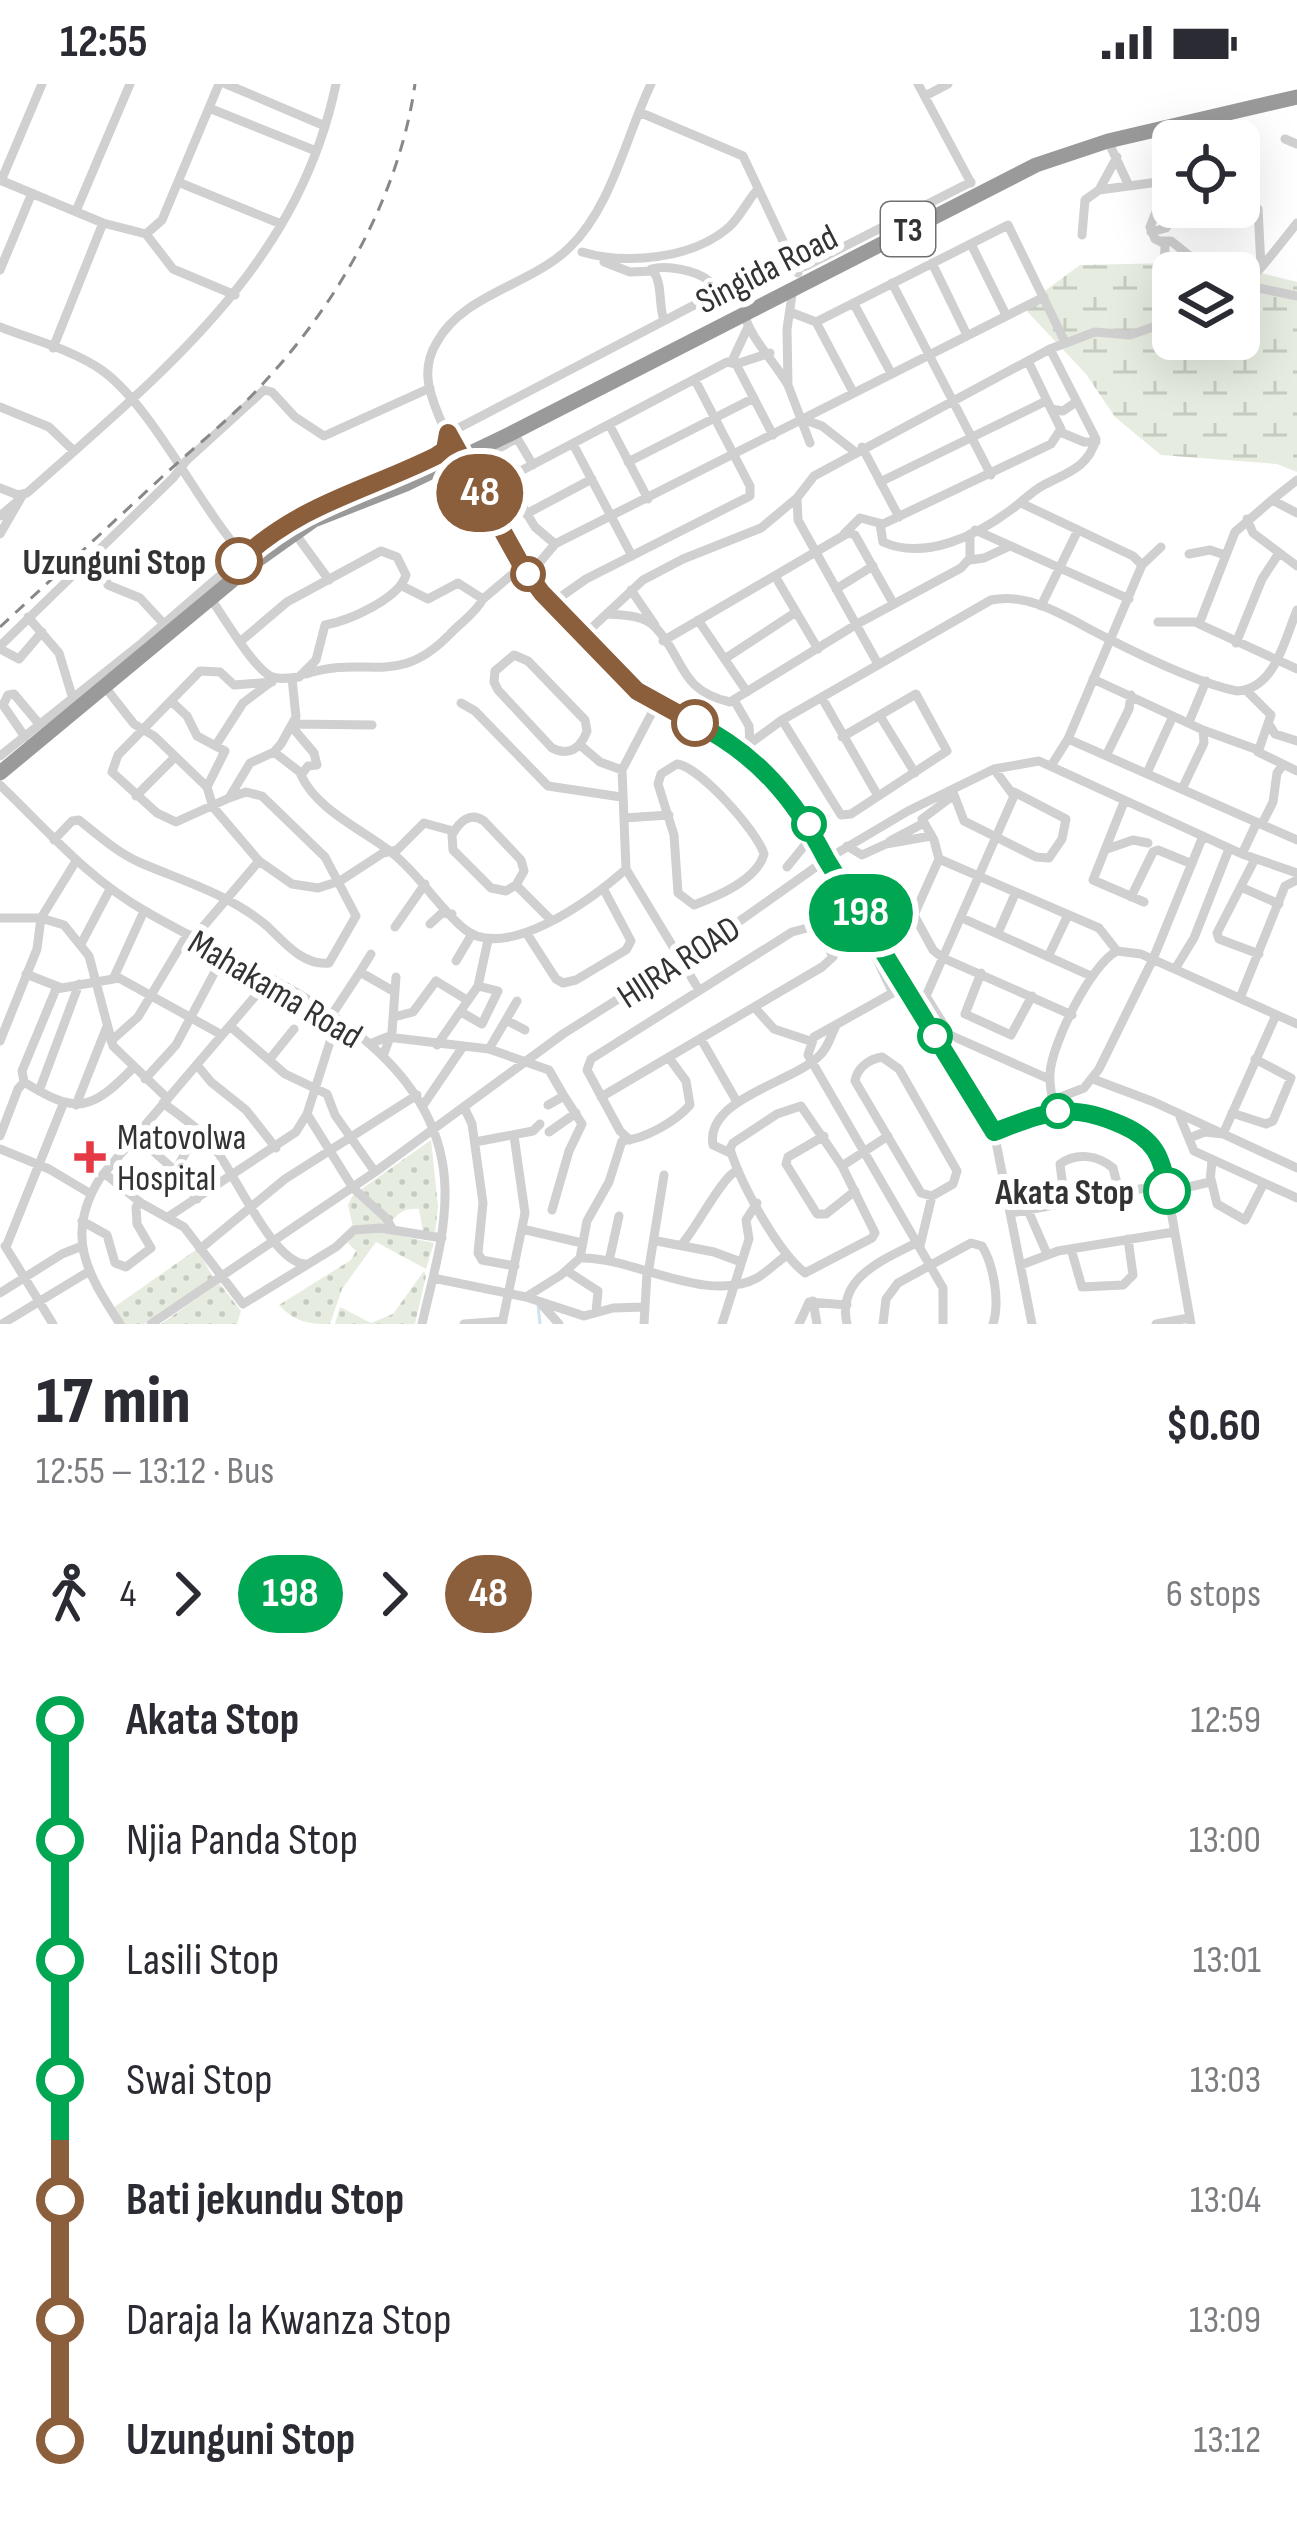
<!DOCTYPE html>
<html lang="en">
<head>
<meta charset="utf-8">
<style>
	body { margin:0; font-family:"Sofia Sans Condensed",sans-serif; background:#f2f2f3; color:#2b2b33; height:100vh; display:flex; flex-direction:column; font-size:45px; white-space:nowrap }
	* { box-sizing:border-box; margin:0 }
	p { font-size:39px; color:#7c7c81 }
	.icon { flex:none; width:66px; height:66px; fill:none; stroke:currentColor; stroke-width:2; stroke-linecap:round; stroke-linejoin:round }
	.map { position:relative; height:1240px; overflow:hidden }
	.details { display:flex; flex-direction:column; background:#fff; flex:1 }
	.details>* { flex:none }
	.badge { padding:0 24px; border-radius:39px; font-size:42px; line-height:78px }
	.controls { position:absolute; left:1152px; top:36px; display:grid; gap:24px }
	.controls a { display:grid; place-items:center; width:108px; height:108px; border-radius:18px; background:#fff; box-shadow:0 12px 48px #0002; font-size:60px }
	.map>.badge { position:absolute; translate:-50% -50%; box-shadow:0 0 0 6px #fff }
	.legs { display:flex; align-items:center; gap:18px; height:132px; padding:0 36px; font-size:39px }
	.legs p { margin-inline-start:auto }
	.headline { display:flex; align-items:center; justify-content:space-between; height:204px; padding:0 36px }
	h1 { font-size:66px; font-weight:800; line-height:90px }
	ul { padding:0 36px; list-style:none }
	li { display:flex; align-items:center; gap:42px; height:120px; font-size:45px }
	li i { display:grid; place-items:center; width:18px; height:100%; margin:0 15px; background:currentColor }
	li i::after { content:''; width:30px; height:30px; margin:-15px; border:9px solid; border-radius:50%; background:#fff }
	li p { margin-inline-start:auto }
	li:first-child i { background:linear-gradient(#0000 50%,currentColor 0) }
	li:last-child i { background:linear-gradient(currentColor 50%,#0000 0) }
	.status { display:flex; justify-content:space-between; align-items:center; height:84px; padding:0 60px; background:#fff; direction:ltr }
	.status svg { height:33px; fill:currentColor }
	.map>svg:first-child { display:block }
</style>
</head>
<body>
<div class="status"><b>12:55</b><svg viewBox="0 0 49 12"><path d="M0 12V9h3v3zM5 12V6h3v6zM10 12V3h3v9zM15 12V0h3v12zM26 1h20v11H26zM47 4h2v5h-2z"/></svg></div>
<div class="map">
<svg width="1297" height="1240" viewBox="0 0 1297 1240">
	<defs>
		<pattern id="grass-dots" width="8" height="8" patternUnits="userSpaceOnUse" patternTransform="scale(3)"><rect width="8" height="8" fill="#e6ecdf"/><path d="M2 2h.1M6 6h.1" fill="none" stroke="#c6cbc0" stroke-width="1.8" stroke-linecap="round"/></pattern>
		<pattern id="wetland-marsh" width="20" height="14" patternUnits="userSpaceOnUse" patternTransform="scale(3)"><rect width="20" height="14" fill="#e6ecdf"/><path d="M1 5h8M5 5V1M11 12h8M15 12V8" fill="none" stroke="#c6cbc0"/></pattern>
	</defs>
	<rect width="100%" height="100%" fill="#fff"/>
	<path fill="url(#grass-dots)" d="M431 1056 438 1122 435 1150 423 1148 419 1125C403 1123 396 1131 388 1143H353L348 1121 353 1111Z
		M378 1147 434 1159 426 1185 376 1158 342 1205 330 1240C308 1240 295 1238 279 1221L351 1176 356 1167 348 1159 353 1150Z
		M197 1165 213 1193 144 1240H124L113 1224Z
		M424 1187 426 1192 415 1240H335L340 1223 371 1239 393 1230Z
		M219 1199 241 1227 237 1240H161Z"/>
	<path fill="url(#wetland-marsh)" fill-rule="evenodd" d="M1175 179 1232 182 1297 198V388L1277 380 1161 371 1115 333 1086 290 1023 223 1080 181ZM1173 189H1239V255H1173Z"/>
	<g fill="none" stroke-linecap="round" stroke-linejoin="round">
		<path stroke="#cfe2ee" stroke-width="3" d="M538 1221 540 1240"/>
		<path stroke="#d0d0d0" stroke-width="9" d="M226 0 325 42
			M651 0C626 52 612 122 570 163 532 201 463 210 437 258 429 271 426 287 429 302 439 348 502 457 532 496 558 531 593 567 625 596 652 621 688 634 720 652 755 671 781 703 805 734L994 1048 1032 1240
			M918 0 971 99
			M925 12 948 0
			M209 24 316 67
			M639 28 743 72 798 189
			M1205 34 1213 45V57
			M1157 46 1169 96 1150 143 1155 155 1165 160 1164 205
			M1285 55 1297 60
			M1108 57 1129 102
			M0 96 103 139 146 150 162 136 219 0
			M1 97 42 0
			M178 98 281 140
			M1099 106 1173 96
			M1239 109 1258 125 1261 182
			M76 127 130 0
			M1151 148 1166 144 1173 130 1183 123
			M146 150 173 185 235 211
			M1082 151 1085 116 1099 106 1117 73
			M1159 157H1171L1211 189
			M971 160 1006 231
			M582 168C626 181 693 175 729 143 741 132 747 117 758 105
			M604 178 630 188 653 187C663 200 658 220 664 236
			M932 179 967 251
			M651 185C667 181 696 186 709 197
			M0 186 32 109
			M892 199 991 391
			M1244 201 1297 212
			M793 204 787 245 788 301 810 359
			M1239 206C1261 186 1277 164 1297 139
			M854 220 891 289
			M790 228 816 238 853 308
			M744 230C751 255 774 277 788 301
			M816 238 1008 141 1065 258
			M0 243C33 256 74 266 103 287 154 325 198 421 244 472
			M53 264 103 139
			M732 277 748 243
			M1028 277 1051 325 1063 327 1076 318
			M736 280 770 269
			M0 323 49 343 74 367
			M805 336 822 342 854 367
			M610 342 648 415
			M1060 348 1084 358H1096
			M573 360 632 472
			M862 363 899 433
			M628 378 754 314
			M468 388 487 371 517 354 533 381
			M880 398 1044 318
			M0 404 18 411 27 409C160 290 297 185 336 0
			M1272 416 1297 396
			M1021 419 1133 472 1142 481 1068 655 1051 682
			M1297 429 1272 416 1235 448 1199 540 1297 585
			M526 430 592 395
			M0 432 19 416
			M1247 435 1253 449 1297 482
			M880 440 883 458C925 477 978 451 1012 425 1022 418 1031 408 1042 402 1065 389 1088 385 1096 355L1050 265
			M975 446 1129 515
			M294 448 329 496
			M0 450 22 412
			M844 450 860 434 883 440 1051 360 1061 345 1051 325
			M555 460 535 443 508 399 513 391 727 278 736 280 773 351
			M96 467 108 501 140 514 164 540
			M1189 470 1210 466 1225 471
			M970 476 984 474 1010 462
			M1142 481 1161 463
			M529 491 555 460 1044 213
			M775 492 818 565
			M402 502 428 515 458 499 483 515 522 482
			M836 505 873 482
			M631 506 655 541
			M211 515C225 535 251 580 270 592 278 596 290 594 299 593L316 576 325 541C348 537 399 515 406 491L397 473 381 467 370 473 287 518 241 557
			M552 519 586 495 750 412V402L695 296
			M1041 522 1078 446
			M607 530C622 531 644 531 655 543 685 573 677 606 730 618L857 540 961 484 970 474V450
			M28 533 59 569 73 615
			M698 536 747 608
			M1158 538H1199
			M583 552 643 496 683 475 761 444 797 414
			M663 557 848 449 855 451 893 519
			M1236 559 1262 495 1279 469
			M0 562 173 394 186 377 264 306 272 308 295 333 324 352 430 304
			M0 565 19 575 42 548
			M514 571 528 577 585 636 587 647C581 664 569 673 552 664L498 606 494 598 495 587Z
			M726 574 796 528
			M878 580 798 436 797 414 814 392 1050 265 1095 248 1130 251 1173 236
			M306 590C367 570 397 605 450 550 461 538 475 530 483 515
			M1093 595 1203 646 1204 659 1182 705
			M272 598 234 601 220 588 200 587 118 671 112 688 157 729 176 738 229 714 250 679 274 668 281 660 296 633 292 594
			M105 603 134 640 154 652 207 703 213 723 259 777 292 800 318 804 340 797 383 769 397 766 424 739 453 747
			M1247 607 1271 631 1258 668 1297 687
			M822 614 878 712
			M734 616 749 642 750 659
			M171 617 187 632 197 652 225 667 207 703
			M461 619 475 627 548 702 621 713
			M880 632 915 689
			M782 636 841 731 851 730 947 667 916 610 842 653
			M1189 638 1206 597
			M294 640 372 641
			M1270 642 1275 650 1297 657
			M292 643 314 669 317 681 308 682 301 691C316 725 361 745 391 768 419 790 436 820 462 843 503 881 593 815 626 785L622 686 657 619
			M1203 646 1258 666
			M25 653 3 621 8 611 14 610 40 641
			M1068 655 1297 756
			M216 661 243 619 271 598
			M580 661 600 678 622 686
			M741 666 782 636 991 516C1030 507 1072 537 1105 553 1142 572 1197 599 1237 607 1275 605 1284 557 1297 526
			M274 668 301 689
			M1107 670 1129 625 1131 611
			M0 672 142 559 260 457 304 428 436 372 445 366 449 349 773 180 797 185 806 182 971 98
			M677 680C700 683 757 747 764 770 757 796 718 812 694 821L678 809 674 751 658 700 661 690Z
			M994 685 1014 712 926 912 950 951 1049 995
			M1147 689 1173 632
			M0 701C47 746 87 794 145 827 255 892 442 953 445 1105 446 1152 432 1195 422 1240
			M953 708 964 737 1036 773 1049 774 1062 755 1066 735 1014 708
			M954 711 922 735 934 756 939 775 1099 844 1117 867
			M136 712 175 673
			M1124 718 1093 796 1144 818
			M624 734 669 731
			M1262 740 1273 718 1277 689 1283 681
			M54 756 72 737 79 736C99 752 118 769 141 779 183 797 231 811 267 842 284 858 303 882 329 879L356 832 325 773 262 712 246 708 229 714
			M890 757 922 740
			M847 762 862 771 886 760 931 752
			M1107 765 1133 756 1148 759
			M1242 770 1257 738
			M939 775 914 831 933 866 943 874 1072 931
			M1255 775 1217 849 1219 855 1259 870
			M787 783 814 750
			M626 785 699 906
			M830 796 874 869 892 907
			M516 801 506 807 491 804 453 766 452 751C459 738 470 727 484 737L521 776 524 787 516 801 550 835
			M1243 804 1279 820
			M1131 813 1153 768 1158 766 1192 780
			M0 834H41L64 841 89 872 113 962 168 1015
			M962 834 1091 892
			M430 840 442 829 452 830
			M395 843 425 800
			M998 849 1015 810
			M527 850 556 895 563 899 576 896 626 866 631 857 603 804
			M81 860 110 805
			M1048 873 1067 833
			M456 877 472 850
			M1175 885 1194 854 1229 765
			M360 888 371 870
			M981 889 965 930 1011 951 1032 912
			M26 890 59 903
			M114 893 144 827
			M905 902 814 953 808 971 943 1204V1240
			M1240 914 1285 802 1297 796
			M755 924 774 945 810 957
			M461 928 482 940 498 907 478 902
			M331 932 360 888 393 907
			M394 933 413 928 436 897 467 916
			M506 936 525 946
			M230 942 285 990 327 1010 335 1031 375 1088
			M701 955 737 1018
			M0 957 37 865 41 834 76 777
			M111 957 138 933 187 851H196L259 777
			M370 960 387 953 489 965 549 986 564 1012
			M437 961 478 902 488 856
			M489 965 517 917
			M383 972 392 948 396 893
			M269 976 294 945
			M197 981 211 998 246 1026 276 1064
			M133 984C91 1027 77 1031 24 998L22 987 56 905 119 894 222 951
			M145 995 176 961 219 880
			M1093 995 1154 1018 1297 1084
			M39 1007 79 900
			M601 1013 822 883 833 873 822 850
			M1053 1016 1084 1004 1099 985 1153 875 1203 752
			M163 1019C178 1030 195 1042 208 1055 232 1081 270 1177 305 1180
			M424 1020 462 964
			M76 1021 106 945
			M548 1021 564 1012 582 1040 569 1067 552 1126
			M464 1023 472 1040 483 1119 478 1169 482 1176 515 1182
			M1055 1028C1053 1016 1049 1003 1050 990 1051 961 1091 880 1117 867L1141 870 1297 940
			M1232 1029 1266 1040 1273 1037 1291 994 1255 975
			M307 1030 353 1104 386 1134 393 1146
			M1180 1033 1194 1067 1297 1114
			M549 1048 576 1029
			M994 1048C1046 1029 1069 1017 1122 1040 1145 1051 1158 1061 1164 1087L1191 1240
			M0 1052 18 1005 24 998
			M136 1052 179 1090 197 1115
			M824 1052 788 1073 786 1080 817 1130H826L855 1107
			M1189 1054 1205 1048 1223 1050 1276 931
			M630 1056 620 1047 587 986 591 975 792 848 811 843 822 850 855 839
			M475 1058 533 1047 540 1040
			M0 1065 49 1085 91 1110
			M730 1069 713 1061C705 1015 791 999 818 973 828 965 831 950 837 940
			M842 1082 801 1022 777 1030 733 1059 730 1065C741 1100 777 1167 805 1189L872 1154 875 1149 842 1082 888 1052
			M175 1087 198 1047
			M104 1089 141 1119 184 1143 243 1220 336 1163 354 1146 380 1144 442 1154
			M1211 1095 1217 1120 1245 1136 1264 1099
			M1167 1108 1210 1098 1212 1076
			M1065 1119 1060 1080C1076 1068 1098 1071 1113 1084L1119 1107
			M1027 1124 1047 1170
			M1011 1129 1167 1100
			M168 1133 296 1048 307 1030 337 936
			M82 1137 107 1151 115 1179 126 1183 151 1164 137 1140 136 1123 141 1119
			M522 1145 582 1159
			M657 1157 714 1168 741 1178
			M682 1160C698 1142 722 1092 738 1086
			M5 1162 53 1240
			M920 1162 932 1112 953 1100 957 1087 899 985 882 973C869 975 857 984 855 997L921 1109 932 1112
			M6 1163 64 1018
			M200 1165 285 1095 417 1011
			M1071 1165 1082 1203 1123 1201 1133 1191 1128 1155
			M580 1174 587 1137 609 1098 622 1057C645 1055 675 1038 690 1021L686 997 669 974
			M609 1177 619 1132
			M1021 1181 1058 1167 1174 1148
			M567 1187 598 1207 596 1228
			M648 1190 664 1091
			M433 1194 526 1213 561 1191 580 1174C631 1172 707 1221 757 1194 767 1188 777 1178 787 1171
			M0 1209 62 1170 82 1162
			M526 1213 584 1232 613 1224 645 1223
			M813 1217 817 1240
			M543 1222 559 1240
			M2 1240 88 1188
			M120 1240C87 1189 64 1152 100 1094L269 896
			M151 1240 375 1088 563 950 727 846 827 775 908 727 994 685 1039 677 1242 770 1297 789
			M464 1240 503 1237
			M502 1240 525 1129 514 1052
			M644 1240 647 1189
			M722 1240 749 1155 746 1136 757 1119
			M799 1240 809 1218 847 1221
			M847 1240C836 1193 885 1175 918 1158
			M883 1240 886 1215 898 1199 971 1159 982 1162C994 1182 1000 1218 993 1240
			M1156 1240 1189 1234"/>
		<path stroke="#9a9a9a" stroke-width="15" d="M0 689 252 480 314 436 406 400 510 350 1036 81 1108 57 1297 13"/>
		<path stroke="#888" stroke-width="3" stroke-dasharray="12 9" stroke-linecap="butt" d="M0 543C54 493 108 443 162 393 193 364 228 337 257 306 336 223 399 114 415 0"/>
	</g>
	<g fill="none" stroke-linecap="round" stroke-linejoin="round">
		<g stroke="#fff" stroke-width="27">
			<path id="line-1" d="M695 639C757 670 795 715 826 775L994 1048C1047 1028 1069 1017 1122 1041 1154 1055 1163 1073 1167 1107"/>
		</g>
		<g stroke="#fff" stroke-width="27">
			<path id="line-2" d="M239 477C302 419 363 408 436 372L445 366 448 349 522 482 542 509 637 607 695 639"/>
		</g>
		<use href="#line-1" stroke="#00a651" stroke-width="18"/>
		<use href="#line-2" stroke="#8b5e3c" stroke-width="18"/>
	</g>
	<g fill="#fff" stroke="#8b5e3c" stroke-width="6">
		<circle cx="239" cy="477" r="21"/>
		<circle cx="528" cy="490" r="15"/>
		<circle cx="695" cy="639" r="21"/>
	</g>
	<g fill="#fff" stroke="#00a651" stroke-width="6">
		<circle cx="809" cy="740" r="15"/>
		<circle cx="935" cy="952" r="15"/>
		<circle cx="1058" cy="1027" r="15"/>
		<circle cx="1167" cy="1107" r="21"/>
	</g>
	<path fill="#e63946" stroke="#fff" stroke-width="4.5" d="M84 1055h12v12h12v12h-12v12h-12v-12h-12v-12h12z"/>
	<g text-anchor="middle" stroke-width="12" stroke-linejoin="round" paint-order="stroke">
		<rect fill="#fff" stroke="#707070" stroke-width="3" x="881" y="118" width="54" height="54" rx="9"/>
		<g font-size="33" font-weight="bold" fill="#333">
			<text x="908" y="157">T3</text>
		</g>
		<g font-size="36" fill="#333" stroke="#fff">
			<text transform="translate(766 184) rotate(-27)" y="13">Singida Road</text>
			<text transform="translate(678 877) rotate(-33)" y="13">HIJRA ROAD</text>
			<text transform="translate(276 904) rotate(31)" y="13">Mahakama Road</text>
		</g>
		<g font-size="36" font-weight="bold" fill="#333" stroke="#fff" text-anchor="end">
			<text x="206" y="490">Uzunguni Stop</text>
			<text x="1134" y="1120">Akata Stop</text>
		</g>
		<g font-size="36" fill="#333" stroke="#fff" text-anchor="start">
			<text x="117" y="1065">Matovolwa<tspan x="117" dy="41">Hospital</tspan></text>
		</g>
	</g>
</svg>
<div class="controls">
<a><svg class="icon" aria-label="locate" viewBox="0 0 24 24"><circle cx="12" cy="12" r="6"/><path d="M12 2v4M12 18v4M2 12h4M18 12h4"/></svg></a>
<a><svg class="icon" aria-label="layers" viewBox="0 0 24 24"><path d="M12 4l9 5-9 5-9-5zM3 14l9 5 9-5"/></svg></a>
</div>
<b class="badge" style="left:861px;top:829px;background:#00a651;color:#fff">198</b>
<b class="badge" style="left:480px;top:409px;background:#8b5e3c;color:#fff">48</b>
</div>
<section class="details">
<div class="headline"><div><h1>17 min</h1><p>12:55 – 13:12 · Bus</p></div><b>$0.60</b></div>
<div class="legs"><svg class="icon" aria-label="walk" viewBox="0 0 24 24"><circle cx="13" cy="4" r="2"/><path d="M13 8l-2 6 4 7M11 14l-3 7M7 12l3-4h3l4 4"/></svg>4<svg class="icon" aria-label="forward" viewBox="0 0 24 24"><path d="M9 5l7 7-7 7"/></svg><b class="badge" style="background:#00a651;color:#fff">198</b><svg class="icon" aria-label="forward" viewBox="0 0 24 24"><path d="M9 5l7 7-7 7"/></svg><b class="badge" style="background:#8b5e3c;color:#fff">48</b><p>6 stops</p></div>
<ul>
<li><i style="color:#00a651"></i><b>Akata Stop</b><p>12:59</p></li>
<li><i style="color:#00a651"></i><span>Njia Panda Stop</span><p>13:00</p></li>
<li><i style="color:#00a651"></i><span>Lasili Stop</span><p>13:01</p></li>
<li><i style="color:#00a651"></i><span>Swai Stop</span><p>13:03</p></li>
<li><i style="color:#8b5e3c"></i><b>Bati jekundu Stop</b><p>13:04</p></li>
<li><i style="color:#8b5e3c"></i><span>Daraja la Kwanza Stop</span><p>13:09</p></li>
<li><i style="color:#8b5e3c"></i><b>Uzunguni Stop</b><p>13:12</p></li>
</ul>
</section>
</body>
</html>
